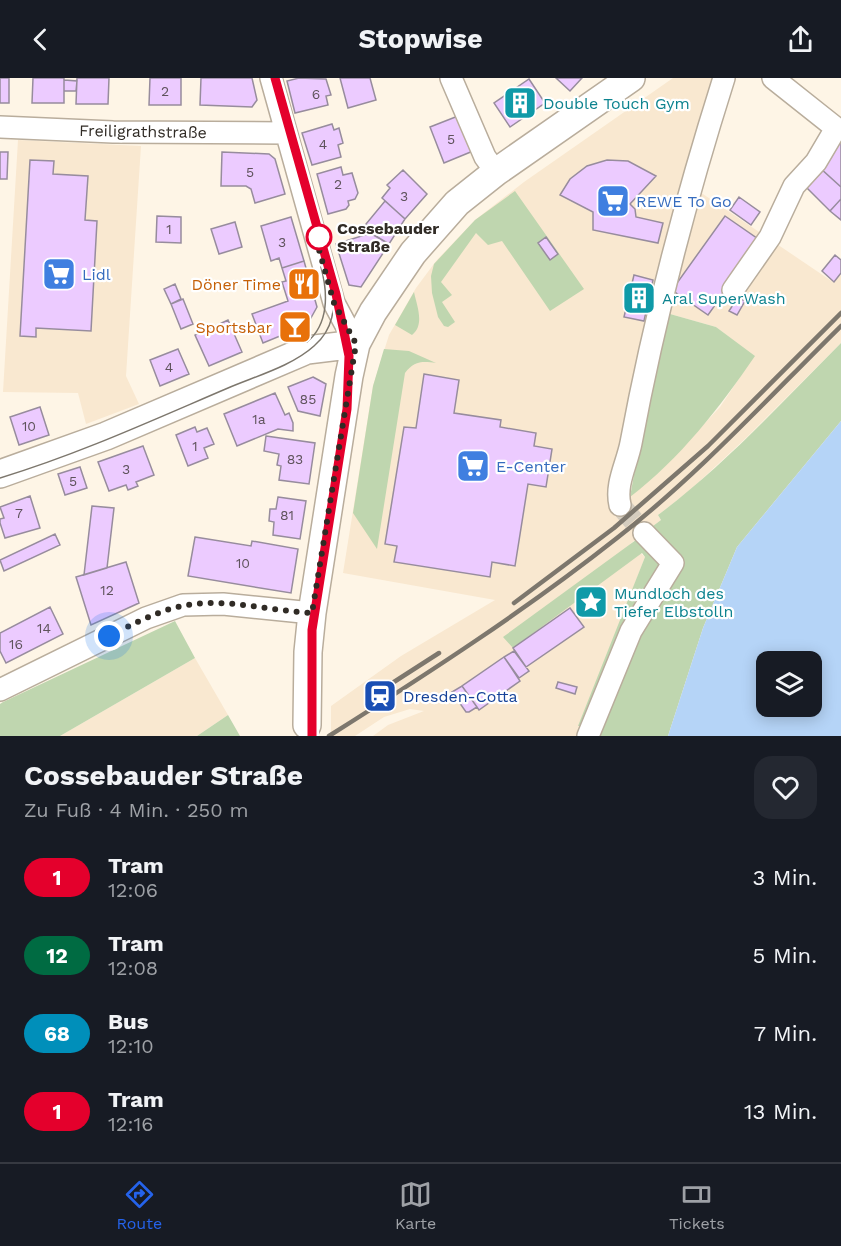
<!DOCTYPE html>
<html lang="de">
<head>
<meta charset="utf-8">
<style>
	body { margin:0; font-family:"Work Sans",sans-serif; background:#242831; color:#f1f3f6; height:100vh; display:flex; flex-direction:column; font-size:22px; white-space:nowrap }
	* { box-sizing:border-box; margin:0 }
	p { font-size:20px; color:#9ea1a6 }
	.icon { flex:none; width:33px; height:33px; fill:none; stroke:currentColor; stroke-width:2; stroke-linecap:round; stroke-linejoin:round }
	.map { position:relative; height:658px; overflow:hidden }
	.sheet { display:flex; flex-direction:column; background:#171b24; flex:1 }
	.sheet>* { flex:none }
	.badge { padding:0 12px; border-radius:20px; font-size:21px; line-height:39px }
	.buttons { position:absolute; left:756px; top:573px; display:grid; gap:12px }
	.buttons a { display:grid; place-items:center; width:66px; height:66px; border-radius:12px; background:#171b24; box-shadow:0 3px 15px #0003; font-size:30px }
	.you { position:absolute; width:30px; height:30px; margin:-15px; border:4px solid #fff; border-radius:50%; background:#1a73e8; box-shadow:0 0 0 9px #1a73e833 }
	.map>.badge { position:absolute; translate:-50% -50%; box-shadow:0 0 0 3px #fff }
	.round { display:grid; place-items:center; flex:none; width:63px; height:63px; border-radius:18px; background:#242831 }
	.headline { display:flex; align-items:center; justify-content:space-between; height:102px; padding:0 24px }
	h1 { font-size:28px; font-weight:700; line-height:45px }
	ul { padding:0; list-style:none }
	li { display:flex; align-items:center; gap:18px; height:78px; padding:0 24px }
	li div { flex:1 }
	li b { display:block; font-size:22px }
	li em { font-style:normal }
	li .badge { min-width:66px; font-weight:700; text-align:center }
	header { display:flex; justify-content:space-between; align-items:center; height:78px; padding:0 24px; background:#171b24; font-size:27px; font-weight:700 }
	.tabs { display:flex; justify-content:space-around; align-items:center; height:84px; border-top:2px solid #363941; background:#171b24; font-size:16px; color:#9ea1a6 }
	.tabs a { display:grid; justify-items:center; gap:3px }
	.tabs .active { color:#2563eb }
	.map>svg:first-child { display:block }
</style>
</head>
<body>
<header><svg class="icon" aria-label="back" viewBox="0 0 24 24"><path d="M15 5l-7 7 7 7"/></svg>Stopwise<svg class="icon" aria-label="share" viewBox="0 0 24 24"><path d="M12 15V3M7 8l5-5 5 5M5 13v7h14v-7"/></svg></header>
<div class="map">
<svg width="841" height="658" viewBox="0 0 841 658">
	<rect width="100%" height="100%" fill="#fef5e6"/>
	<path fill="#f9e8d0" d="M673 0H721L677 142 623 373 610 411 615 431 660 393 720 329 754 278 716 249 663 234 694 110 833 204 841 197V265L747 359 687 415 658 437 661 442 630 466 645 479 576 658H373L388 647 424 633 410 631 384 639 355 658H331V628L401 578 495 522 343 495 373 308 389 257 416 210 436 183 475 142 524 104Z
		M18 62 141 68 126 298 139 326 86 346 78 315 3 314Z
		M195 580 228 637 197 658H60Z"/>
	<path fill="#bfd6af" d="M515 113 584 211 550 233 502 163 488 167 476 155 441 204 452 217 442 224 455 244 448 249 444 248 438 239 432 215 431 198 434 186 475 142Z
		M414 214C417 228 425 247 412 257L395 247Z
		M663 234 716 249 755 278C720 329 680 381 630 419Z
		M841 265V343L737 469 703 550 668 658H591L582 648H578L645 479 642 475 513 570 503 559 640 459 666 488 677 474 649 451 661 442 658 437C725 387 782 324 841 265Z
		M384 271 409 273 436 285C422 283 414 283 405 295L377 471 353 435 373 308Z
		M175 543 195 580 60 658H0V626L3 624Z
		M228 637 240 658H197Z"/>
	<path fill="#b5d4f7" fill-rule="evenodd" d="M841 343V658H668L703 550 737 469ZM766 584H812V628H766Z"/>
	<path fill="#eccbff" stroke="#978c9d" stroke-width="1.5" d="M0 0H9V25H0Z
		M33 0H64V25H32Z
		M77 0H109L108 26H76Z
		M150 0H181V27H149Z
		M201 0H252L257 22 252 29 200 27Z
		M299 0 326 1 331 17 326 18 328 27 295 35 287 3Z
		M340 0H370L376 22 348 30Z
		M556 0H582L570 13Z
		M529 1 545 25 510 49 494 25Z
		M64 2 77 3 76 13H64Z
		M458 38 473 73 444 85 430 49Z
		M332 46 334 52 339 50 343 65 338 67 341 79 312 87 302 55Z
		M841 63V109L819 89 830 81 832 78 831 74Z
		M0 74H8L7 101H0Z
		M222 74 269 76 275 81 285 116 255 125 251 111 246 108H221Z
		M30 82 54 83 53 96 88 98 85 142 97 143 91 253 36 250V259L20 258Z
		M607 82 628 83 656 98 630 126 635 131 636 139 663 145 658 165 593 152V134L560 117 570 101 587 88Z
		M341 89 343 97 352 95 358 115 355 121 348 123 349 127 346 131 328 136 317 96Z
		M819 89 841 109V121L830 133 803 106Z
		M403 92 427 116 405 141 382 120 390 110 387 107Z
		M739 119 760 134 751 147 730 132Z
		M841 121V142L830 133Z
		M385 123 405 141 389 166 368 154 371 149 366 146Z
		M157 138 181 139V165L156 164Z
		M725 138 761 163 708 237 672 212Z
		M291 139 304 183 282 190 279 180 271 183 261 148Z
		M235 144 242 169 219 176 211 151Z
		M371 155 389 166 361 209 349 207 336 166Z
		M546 159 558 176 550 182 538 165Z
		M835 177 841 182V195L834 204 822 193Z
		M304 183 317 229 307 247 263 265 252 236 288 223 282 204 286 203 282 190Z
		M634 197 653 202 644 243 624 239Z
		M175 206 181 221 171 226 164 211Z
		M738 219 745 223 737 237 729 233Z
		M183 221 193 246 181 251 171 226Z
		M228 242 242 274 209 288 195 257Z
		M178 271 189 296 160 308 150 282Z
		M424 296 459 302 454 335 501 342 500 349 536 355 534 368 552 371 546 409 528 406 515 488 492 484 490 499 394 484 397 468 385 466 404 349 416 350Z
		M313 299 326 306 320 338 298 333 288 309Z
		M275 315 285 337 289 335 293 345V353L278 351 237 368 224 336Z
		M40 329 49 357 19 367 10 339Z
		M195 349 197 354 207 350 214 366 204 370 208 380 188 388 176 357Z
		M266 358 315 365 309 406 279 402 281 388 277 387 279 376 264 373Z
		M143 368 154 397 136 404 138 408 128 412 126 407 109 413 98 384Z
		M80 389 87 410 65 417 58 396Z
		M30 418 40 450 5 460 0 445V441L4 440 0 429Z
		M278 419 306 423 300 461 273 457 274 444 269 443 270 431H276Z
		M92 428 114 430 107 490 84 497Z
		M55 456 60 467 4 493 0 482Z
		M195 459 251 468 252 463 298 471 291 515 188 498Z
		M126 484 139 525 91 547 76 499Z
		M50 529 63 556 6 585 0 573V555Z
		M570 530 584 549 526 589 513 570Z
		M514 573 529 593 519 600 504 579Z
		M504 579 520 603 479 632 462 608Z
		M558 604 577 609 575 616 556 610Z
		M462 608 477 629 469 634H466L452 614Z"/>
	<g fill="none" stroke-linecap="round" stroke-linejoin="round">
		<path stroke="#d5cdbf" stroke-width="21" stroke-dasharray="21 10" stroke-linecap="butt" d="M620 427 644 455"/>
		<g stroke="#b9ad9c" stroke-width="24">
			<path id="minor" d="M271 0 334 225 356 266
				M451 0 485 79 496 94
				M0 49 113 54 286 55
				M733 212 770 159 794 108 816 84 836 50 773 0
				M620 427C615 406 627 386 631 365 654 241 686 120 724 0
				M0 612 146 540 183 527 223 526 312 535
				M588 658 631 553 673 485 644 455"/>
		</g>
		<g stroke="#b9ad9c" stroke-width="30">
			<path id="major" d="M0 396 106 358 307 272 356 266
				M307 647 308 574 312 535 349 298 356 266 373 234 413 175 457 125 496 94 631 0"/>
		</g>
		<use href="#minor" stroke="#fff" stroke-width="21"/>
		<use href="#major" stroke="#fff" stroke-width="27"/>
		<path stroke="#7d776d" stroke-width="1.5" d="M307 264C329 246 328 215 321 189
			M0 400C79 376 153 342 228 310 256 298 292 288 314 268 334 251 335 230 333 206L275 0"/>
		<path stroke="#7d776d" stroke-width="4.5" d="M514 525 614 450 708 368 841 235
			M369 620 439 575
			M329 658C427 596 526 532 617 460 698 397 768 320 841 248"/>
	</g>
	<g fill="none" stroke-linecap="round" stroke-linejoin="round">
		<g stroke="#fff" stroke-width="14">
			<path id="line" d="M275 0 336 216 349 278 347 331 312 552V658"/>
		</g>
		<use href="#line" stroke="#e4002c" stroke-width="9"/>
		<path stroke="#302b25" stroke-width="6" stroke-dasharray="0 10.8" d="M109 558C132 547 157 533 182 528 224 519 270 533 312 535L356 266 334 225 316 161 319 159"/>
	</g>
	<defs>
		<g id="building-square" transform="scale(1.725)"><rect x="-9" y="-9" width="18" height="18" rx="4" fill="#0f9aa8" stroke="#fff"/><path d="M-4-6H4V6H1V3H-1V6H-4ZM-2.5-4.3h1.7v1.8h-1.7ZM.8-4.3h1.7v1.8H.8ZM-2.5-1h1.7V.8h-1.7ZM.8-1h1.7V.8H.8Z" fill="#fff"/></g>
		<g id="supermarket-square" transform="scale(1.725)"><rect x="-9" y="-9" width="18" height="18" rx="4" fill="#3f7fe0" stroke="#fff"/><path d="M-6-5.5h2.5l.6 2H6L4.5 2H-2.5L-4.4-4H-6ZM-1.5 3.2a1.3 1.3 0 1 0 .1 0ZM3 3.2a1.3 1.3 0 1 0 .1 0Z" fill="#fff"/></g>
		<g id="restaurant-square" transform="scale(1.725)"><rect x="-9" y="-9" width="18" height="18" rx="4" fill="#e8710a" stroke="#fff"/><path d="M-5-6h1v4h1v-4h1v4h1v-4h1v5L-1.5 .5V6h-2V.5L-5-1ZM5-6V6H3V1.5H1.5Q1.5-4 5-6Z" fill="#fff"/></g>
		<g id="bar-square" transform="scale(1.725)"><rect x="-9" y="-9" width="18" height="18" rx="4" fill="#e8710a" stroke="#fff"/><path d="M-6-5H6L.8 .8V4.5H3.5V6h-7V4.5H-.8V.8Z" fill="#fff"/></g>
		<g id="sight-square" transform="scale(1.725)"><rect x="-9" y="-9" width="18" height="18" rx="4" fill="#0f9aa8" stroke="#fff"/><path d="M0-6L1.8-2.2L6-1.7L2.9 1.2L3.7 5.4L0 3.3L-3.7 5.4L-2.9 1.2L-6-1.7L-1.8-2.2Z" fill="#fff"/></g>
		<g id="station-square" transform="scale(1.725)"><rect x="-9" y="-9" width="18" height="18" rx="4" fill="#1a4fb4" stroke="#fff"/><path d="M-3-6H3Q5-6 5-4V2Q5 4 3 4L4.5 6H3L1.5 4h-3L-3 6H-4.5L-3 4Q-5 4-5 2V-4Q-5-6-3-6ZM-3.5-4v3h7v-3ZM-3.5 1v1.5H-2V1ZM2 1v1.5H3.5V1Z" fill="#fff"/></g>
	</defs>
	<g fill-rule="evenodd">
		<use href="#building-square" x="520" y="25"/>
		<use href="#supermarket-square" x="613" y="123"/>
		<use href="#supermarket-square" x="59" y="196"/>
		<use href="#restaurant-square" x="304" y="206"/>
		<use href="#building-square" x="639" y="220"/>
		<use href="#bar-square" x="295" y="249"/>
		<use href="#supermarket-square" x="473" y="388"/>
		<use href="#sight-square" x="591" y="524"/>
		<use href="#station-square" x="380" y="618"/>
	</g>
	<circle fill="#fff" stroke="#e4002c" stroke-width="3" cx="319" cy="159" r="12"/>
	<g text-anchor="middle" stroke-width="4.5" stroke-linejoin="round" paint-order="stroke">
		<g font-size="14" fill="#5f535c">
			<text x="165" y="18">2</text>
			<text x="316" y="21">6</text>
			<text x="451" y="66">5</text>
			<text x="323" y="71">4</text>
			<text x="250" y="99">5</text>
			<text x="338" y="111">2</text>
			<text x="404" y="123">3</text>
			<text x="169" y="156">1</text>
			<text x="282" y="169">3</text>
			<text x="169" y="294">4</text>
			<text x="308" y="326">85</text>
			<text x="259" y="346">1a</text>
			<text x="29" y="353">10</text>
			<text x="195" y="373">1</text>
			<text x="295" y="386">83</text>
			<text x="126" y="396">3</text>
			<text x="73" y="408">5</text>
			<text x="19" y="440">7</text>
			<text x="287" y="442">81</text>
			<text x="243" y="490">10</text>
			<text x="107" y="517">12</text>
			<text x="44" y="555">14</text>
			<text x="16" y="571">16</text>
		</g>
		<g font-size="16" fill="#0d838f" stroke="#fff" text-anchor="start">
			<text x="543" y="31">Double Touch Gym</text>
			<text x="662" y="226">Aral SuperWash</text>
			<text x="614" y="521">Mundloch des<tspan x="614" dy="18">Tiefer Elbstolln</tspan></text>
		</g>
		<g font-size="16" fill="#302b25" stroke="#fff">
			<text transform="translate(143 53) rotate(1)" y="6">Freiligrathstraße</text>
		</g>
		<g font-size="16" fill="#366cbe" stroke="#fff" text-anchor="start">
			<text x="636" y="129">REWE To Go</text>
			<text x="82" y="202">Lidl</text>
			<text x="496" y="394">E-Center</text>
		</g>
		<g font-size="16" font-weight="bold" fill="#302b25" stroke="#fff" text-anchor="start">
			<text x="337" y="156">Cossebauder<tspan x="337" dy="18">Straße</tspan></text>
		</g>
		<g font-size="16" fill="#c56008" stroke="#fff" text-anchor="end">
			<text x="281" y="212">Döner Time</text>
			<text x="272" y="255">Sportsbar</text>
		</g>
		<g font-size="16" fill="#164399" stroke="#fff" text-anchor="start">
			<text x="403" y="624">Dresden-Cotta</text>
		</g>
	</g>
</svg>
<div class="buttons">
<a><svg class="icon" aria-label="layers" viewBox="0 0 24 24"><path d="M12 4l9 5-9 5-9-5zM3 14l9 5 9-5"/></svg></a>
</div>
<div class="you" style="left:109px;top:558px"></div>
</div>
<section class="sheet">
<div class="headline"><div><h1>Cossebauder Straße</h1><p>Zu Fuß · 4 Min. · 250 m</p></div><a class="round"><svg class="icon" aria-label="heart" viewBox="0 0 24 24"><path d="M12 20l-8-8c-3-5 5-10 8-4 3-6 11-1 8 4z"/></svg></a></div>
<ul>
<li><span class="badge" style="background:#e4002c;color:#fff">1</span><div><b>Tram</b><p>12:06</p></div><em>3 Min.</em></li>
<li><span class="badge" style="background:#006b42;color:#fff">12</span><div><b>Tram</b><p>12:08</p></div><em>5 Min.</em></li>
<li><span class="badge" style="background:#008fba;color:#fff">68</span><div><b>Bus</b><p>12:10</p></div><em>7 Min.</em></li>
<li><span class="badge" style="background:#e4002c;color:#fff">1</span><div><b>Tram</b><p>12:16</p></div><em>13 Min.</em></li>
</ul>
</section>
<nav class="tabs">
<a class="active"><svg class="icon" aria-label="directions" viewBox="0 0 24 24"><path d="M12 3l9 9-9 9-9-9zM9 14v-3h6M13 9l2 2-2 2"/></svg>Route</a>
<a><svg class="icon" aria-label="map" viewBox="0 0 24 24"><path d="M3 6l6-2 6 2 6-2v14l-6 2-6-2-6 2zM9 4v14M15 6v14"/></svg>Karte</a>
<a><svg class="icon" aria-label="tickets" viewBox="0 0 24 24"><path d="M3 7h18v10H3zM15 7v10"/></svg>Tickets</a>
</nav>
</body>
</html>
